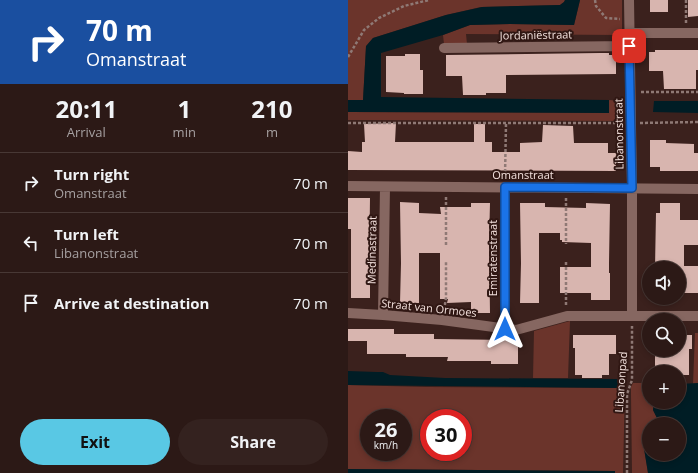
<!DOCTYPE html>
<html lang="en">
<head>
<meta charset="utf-8">
<style>
  body { margin:0; font-family:"Open Sans",sans-serif; background:#34221f; color:#f1f3f6; height:100vh; display:flex; flex-direction:column; font-size:15px; white-space:nowrap }
  * { box-sizing:border-box; margin:0 }
  p { font-size:13px; color:#a6a0a1 }
  .icon { flex:none; width:22px; height:22px; fill:none; stroke:currentColor; stroke-width:2; stroke-linecap:round; stroke-linejoin:round }
  .map { position:relative; flex:1; overflow:hidden }
  .sheet { display:flex; flex-direction:column; background:#2c1916; width:348px }
  .sheet>* { flex:none }
  .top-card { background:#1a4fa0; color:#fff; overflow:hidden }
  .fabs { position:absolute; left:294px; top:261px; display:grid; gap:8px }
  .fabs a { display:grid; place-items:center; width:44px; height:44px; border-radius:50%; background:#2c1916; box-shadow:0 2px 6px #0003,0 0 0 1px #483835; font-size:20px }
  .speed { position:absolute; left:12px; top:409px; display:flex; gap:8px; font-size:20px; font-weight:700; text-align:center }
  .speed>* { display:grid; place-content:center; width:52px; height:52px; border-radius:50%; background:#2c1916; box-shadow:0 2px 6px #0003,0 0 0 1px #483835; line-height:1 }
  .speed small { font-size:10px; font-weight:400 }
  .speed .limit { border:6px solid #d22; background:#fff; color:#111 }
  .pin { position:absolute; display:grid; place-items:center; width:34px; height:34px; color:#fff; margin:-17px; border-radius:8px; box-shadow:0 2px 6px #0006 }
  .me { position:absolute; width:44px; margin:-22px; rotate:0deg; stroke-linejoin:round; filter:drop-shadow(0 0 3px #0008) }
  .turn { display:flex; align-items:center; gap:14px; height:84px; padding:0 20px; font-size:18px }
  .turn .icon { width:52px; height:52px; stroke-width:2.5 }
  .turn b { display:block; font-size:28px; line-height:34px }
  .eta { display:flex; justify-content:space-evenly; align-items:center; height:68px; text-align:center }
  .eta b { font-size:24px; font-weight:700; line-height:28px }
  .cta { display:flex; gap:8px; margin-top:auto; padding:8px 20px }
  .cta a { flex:1; height:46px; border-radius:24px; background:#59c8e4; color:#111; font-size:16px; font-weight:700; line-height:46px; text-align:center }
  .cta a+a { background:#34221f; color:#f1f3f6 }
  ul { padding:0; list-style:none }
  li { display:flex; align-items:center; gap:12px; height:60px; padding:0 20px; border-top:1px solid #483835 }
  li div { flex:1 }
  li b { display:block; font-size:15px }
  li em { font-style:normal }
  main { display:flex; flex:1; min-height:0 }
  .map>svg:first-child { display:block }
</style>
</head>
<body>
<main>
<section class="sheet">
<div class="top-card">
<div class="turn"><svg class="icon" aria-label="right" viewBox="0 0 24 24"><path d="M7 20v-9h11M14 6l5 5-5 5"/></svg><div><b>70 m</b>Omanstraat</div></div>
</div>
<div class="eta">
<div><b>20:11</b><p>Arrival</p></div>
<div><b>1</b><p>min</p></div>
<div><b>210</b><p>m</p></div>
</div>
<ul>
<li><svg class="icon" aria-label="right" viewBox="0 0 24 24"><path d="M7 20v-9h11M14 6l5 5-5 5"/></svg><div><b>Turn right</b><p>Omanstraat</p></div><em>70 m</em></li>
<li><svg class="icon" aria-label="left" viewBox="0 0 24 24"><path d="M17 20v-9H6M10 6l-5 5 5 5"/></svg><div><b>Turn left</b><p>Libanonstraat</p></div><em>70 m</em></li>
<li><svg class="icon" aria-label="arrive" viewBox="0 0 24 24"><path d="M6 21V4h12l-3 4 3 4H6"/></svg><div><b>Arrive at destination</b></div><em>70 m</em></li>
</ul>
<div class="cta"><a>Exit</a><a>Share</a></div>
</section>
<div class="map">
<svg width="350" height="473" viewBox="0 0 350 473">
  <rect width="100%" height="100%" fill="#3b211d"/>
  <path fill="#6b342b" fill-rule="evenodd" d="M0 0H217L216 2 212 5 133 7 98 15 25 38 18 47 15 101 0 100Z
    M232 0H274V35L118 34 119 44H96L95 35 122 25 162 24 226 25Z
    M261 100 271 101 275 108 273 121 0 120V112L260 113Z
    M222 321 220 378H185L186 331Z
    M347 333H350V383L345 384Z
    M285 383H301V402H306L305 410 310 420 306 424H301V429L294 436 300 473H284L283 395V387Z
    M271 384H277L275 473H267V471L0 469V385L79 387 269 388ZM21 418H55V452H21ZM81 418H115V452H81Z"/>
  <path fill="#001d25" d="M217 0H232L226 25 162 24 122 25 95 35 33 53V97L261 100V113L0 112V100H15L18 46 25 38 98 15 134 7 212 5 216 2Z
    M306 101H350V113L305 112Z
    M0 371 29 372H35L42 375 97 378 269 379 271 384 269 388 0 385Z
    M350 383V473H300L294 436 301 429V454H331V424H306L310 420 305 410 306 402H331V384Z
    M0 469 267 471V473H0Z"/>
  <path fill="#d8b5af" d="M302 0H320V12H302Z
    M340 0H350V16L340 17Z
    M307 50H350V70H348V89H316L315 71H301V52H307Z
    M252 53H261V55H268V74L158 75V93H138V95H115L114 76H98V55Z
    M57 54H72V70H75V94H56V93L38 92V56H57Z
    M48 123 47 142H126V124H137V142H144V152H172V143L194 142 195 125 225 126 226 143H260V153H272V165H268V171L0 170V151L14 152V142H17L16 124Z
    M302 140H318V143L346 144V153H350V171H312V167H302Z
    M0 198H22L21 275 22 276V298H3V229H0Z
    M52 202 71 203V213L93 214 92 207H123V203H142L141 243 142 313H123V302L99 303 100 299H92V253H71V303H52L53 263Z
    M172 203H197V207L238 208V203L262 204 261 263V273H262V300H243V293H212V267H243V243L214 242V240H212V233H191V303H172L173 263Z
    M312 203H332V220H350V245H336V266H350V293H331V268H307L308 213H312Z
    M0 329H46V334H86V339L170 340V364H143V361H99L100 357H58V354H19V341H0Z
    M225 335H268V354H261V375H254V378H234V375H227V348H225Z
    M331 335H344V349H341V375H331V372H307V350H331Z"/>
  <g fill="none" stroke-linecap="round" stroke-linejoin="round">
    <path stroke="#8f7975" stroke-width="2.5" stroke-dasharray="3 2" stroke-linecap="butt" d="M247 0 248 6 258 18 272 19
      M338 0V23
      M0 57 16 30 31 18 56 6 81 0
      M293 92H350
      M0 123H273
      M292 123 350 122
      M157 177 158 123
      M218 198V244
      M98 245V197
      M218 262V305
      M96 310 98 298V261
      M279 473V394L284 380V326"/>
    <path stroke="#866761" stroke-width="10" d="M281 0 284 188V316
      M281 33H350
      M96 48 281 46
      M0 186 350 189
      M157 187V329
      M0 313 35 315 94 320 168 330 219 316H350
      M35 315 37 187"/>
  </g>
  <g fill="none" stroke-linecap="round" stroke-linejoin="round">
    <defs>
      <path id="route" d="M157 329V187L284 188 281 46"/>
    </defs>
    <use href="#route" stroke="#114b97" stroke-width="10"/>
    <use href="#route" stroke="#1a73e8" stroke-width="7"/>
  </g>
  <g text-anchor="middle" stroke-width="4" stroke-linejoin="round" paint-order="stroke">
    <g font-size="11" fill="#f3e1dd" stroke="#301713">
      <text transform="translate(188 35) rotate(-1)" y="4">Jordaniëstraat</text>
      <text transform="translate(271 134) rotate(-91)" y="4">Libanonstraat</text>
      <text x="175" y="179">Omanstraat</text>
      <text transform="translate(24 250) rotate(-89)" y="4">Medinastraat</text>
      <text transform="translate(145 258) rotate(-90)" y="4">Emiratenstraat</text>
      <text transform="translate(81 308) rotate(6)" y="4">Straat van Ormoes</text>
      <text transform="translate(273 382) rotate(-86)" y="4">Libanonpad</text>
    </g>
  </g>
</svg>
<div class="fabs">
<a><svg class="icon" aria-label="sound" viewBox="0 0 24 24"><path d="M4 9h4l5-4v14l-5-4H4zM17 9q2 3 0 6"/></svg></a>
<a><svg class="icon" aria-label="search" viewBox="0 0 24 24"><circle cx="10" cy="10" r="6"/><path d="M15 15l6 6"/></svg></a>
<a>+</a>
<a>−</a>
</div>
<div class="speed"><div>26<small>km/h</small></div><div class="limit">30</div></div>
<div class="pin" style="left:281px;top:46px;background:#d93025"><svg class="icon" aria-label="arrive" viewBox="0 0 24 24"><path d="M6 21V4h12l-3 4 3 4H6"/></svg></div>
<svg class="me" style="left:157px;top:329px" viewBox="-20 -20 40 40"><path d="M0-17L14 15 0 8-14 15z" fill="#1a73e8" stroke="#fff" stroke-width="4"/></svg>
</div>
</main>
</body>
</html>
